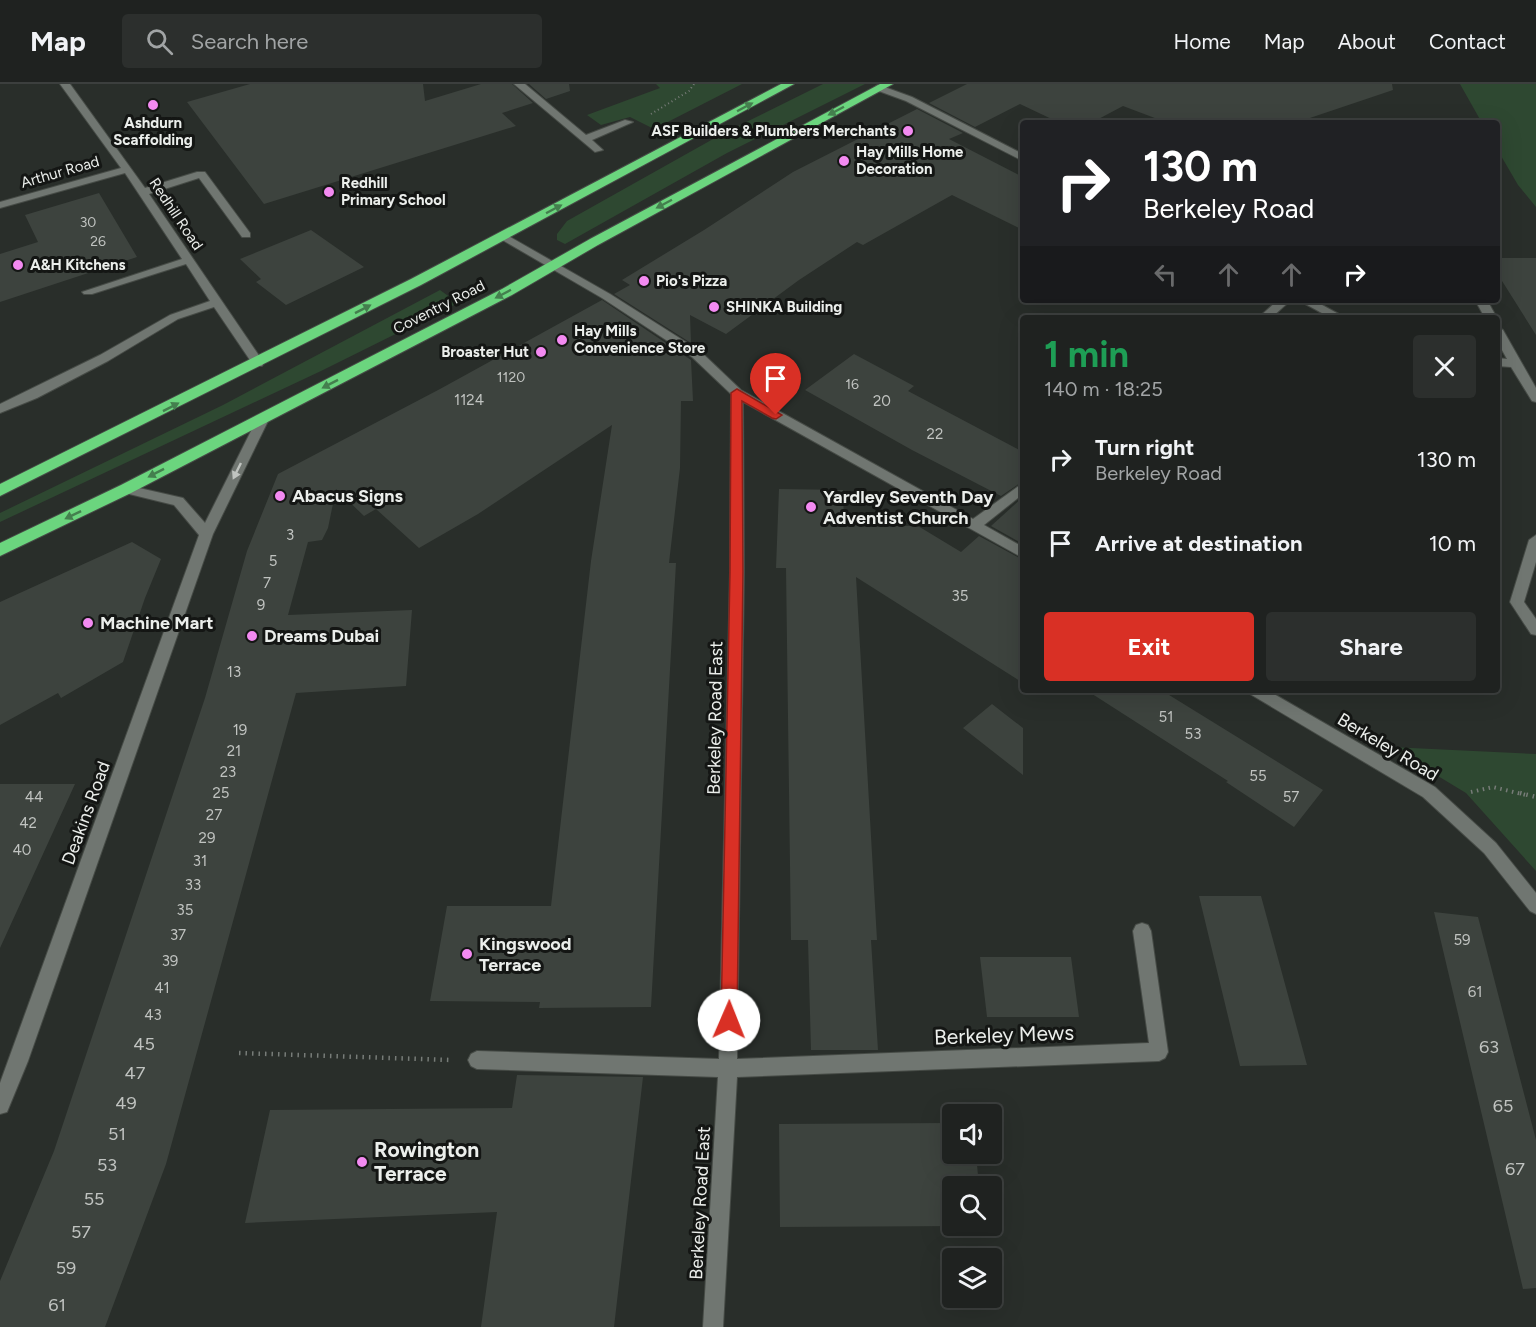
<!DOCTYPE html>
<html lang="en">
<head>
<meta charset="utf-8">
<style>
  body { margin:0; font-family:Figtree,sans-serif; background:#2c2f2d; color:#f1f3f6; height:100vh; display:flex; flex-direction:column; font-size:22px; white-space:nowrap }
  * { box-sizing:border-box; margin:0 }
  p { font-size:20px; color:#a1a4a5 }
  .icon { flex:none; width:33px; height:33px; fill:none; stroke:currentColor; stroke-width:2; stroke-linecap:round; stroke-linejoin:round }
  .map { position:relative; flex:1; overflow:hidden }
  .sheet { position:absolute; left:1020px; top:231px; width:480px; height:378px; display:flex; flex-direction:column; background:#1f2220; border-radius:6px; box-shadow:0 6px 24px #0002,0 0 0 2px #3c3f3e }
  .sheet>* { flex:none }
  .banner { position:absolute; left:1020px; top:36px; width:480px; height:183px; border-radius:6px; box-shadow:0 6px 24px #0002,0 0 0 2px #3c3f3e; background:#202124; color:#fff; overflow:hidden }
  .controls { position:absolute; left:942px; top:1020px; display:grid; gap:12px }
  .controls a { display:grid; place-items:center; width:60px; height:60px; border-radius:6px; background:#1f2220; box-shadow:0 6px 24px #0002,0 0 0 2px #3c3f3e; font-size:30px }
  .pin { position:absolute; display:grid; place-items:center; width:51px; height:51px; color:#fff; margin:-62px -26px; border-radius:50% 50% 50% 0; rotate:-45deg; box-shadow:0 0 6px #0007 }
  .pin .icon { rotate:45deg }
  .me { position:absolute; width:66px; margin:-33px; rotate:1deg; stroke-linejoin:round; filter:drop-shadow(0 0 4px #0008) }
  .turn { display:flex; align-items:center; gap:21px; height:126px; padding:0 24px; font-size:27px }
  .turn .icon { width:78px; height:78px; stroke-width:2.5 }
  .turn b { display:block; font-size:42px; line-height:51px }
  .lanes { display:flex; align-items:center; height:57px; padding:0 24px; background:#0003; justify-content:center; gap:30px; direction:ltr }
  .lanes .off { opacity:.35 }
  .round { display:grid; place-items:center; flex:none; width:63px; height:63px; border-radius:6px; background:#2c2f2d }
  .overview { display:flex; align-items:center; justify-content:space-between; height:102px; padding:0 24px }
  h1 { font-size:36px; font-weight:700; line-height:45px; color:#1e9e55 }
  .cta { display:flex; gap:12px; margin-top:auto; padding:12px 24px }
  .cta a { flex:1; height:69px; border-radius:6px; background:#d93025; color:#fff; font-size:24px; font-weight:700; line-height:69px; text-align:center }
  .cta a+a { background:#2c2f2d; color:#f1f3f6 }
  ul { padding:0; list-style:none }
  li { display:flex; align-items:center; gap:18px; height:84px; padding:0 24px }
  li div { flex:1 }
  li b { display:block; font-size:22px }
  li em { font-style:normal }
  header { display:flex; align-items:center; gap:36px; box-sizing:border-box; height:84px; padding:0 30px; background:#1f2220; border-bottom:2px solid #3c3f3e }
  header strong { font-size:28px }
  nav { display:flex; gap:33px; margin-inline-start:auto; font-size:21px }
  .search { width:420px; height:54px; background:#2c2f2d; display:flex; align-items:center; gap:15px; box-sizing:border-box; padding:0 21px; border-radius:6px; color:#a1a4a5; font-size:22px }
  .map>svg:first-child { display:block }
</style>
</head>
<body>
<header>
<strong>Map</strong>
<div class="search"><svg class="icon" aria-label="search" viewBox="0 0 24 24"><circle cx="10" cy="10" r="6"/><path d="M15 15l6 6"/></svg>Search here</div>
<nav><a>Home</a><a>Map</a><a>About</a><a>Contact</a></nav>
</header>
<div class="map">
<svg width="1536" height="1243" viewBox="0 0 1536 1243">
  <rect width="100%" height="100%" fill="#292e2a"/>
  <path fill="#2e4831" d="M656 0H742L654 45 630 33 601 41 587 31 660 4Z
    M823 0H865L727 69 565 160 557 156V150L567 137 722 50Z
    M1460 0H1536V123L1518 101 1497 65V39H1482Z
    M440 206 458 219 321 287 0 438V429L223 321Z
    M1390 663 1536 670V787L1466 709Z"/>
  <path fill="#3d433e" d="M250 0H423L425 17 481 0H512L533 19 502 29 516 42 264 120 187 18Z
    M529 0H569L570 7 546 15Z
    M967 0H1392L1393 6 1295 39H1168L1123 22 1091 39H1060L1020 20 975 43 929 19Z
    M917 25 963 49 949 55 1023 93V146L952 111 863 161 857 158 799 196 726 250 690 231 691 259 614 210 630 201 622 196 704 146 793 88Z
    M99 109 137 173 0 218V170L38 158 25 131Z
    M311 146 364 183 286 221 256 198 261 195 240 175Z
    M1497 174H1536V251L1497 189Z
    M602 216 691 276 693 317H681L680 384 669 479H676L651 923 539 924 540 918 430 917 447 822H551L591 477 612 341 478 430 419 464 376 425 364 432 336 405 328 444 322 456 308 458 288 531 412 526 406 602 296 609 166 1080 105 1243H0V1197L54 1067 205 614 247 467 278 390 440 305Z
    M854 270 914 302 908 307 1023 368V397L1001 412 912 366 805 306Z
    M779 405 843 406 844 441 918 442 961 468 979 452 1023 476V599L856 493 877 856H871L878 966H811L808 856H791L786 484H776Z
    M1023 413V460L991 442Z
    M132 458 161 475 145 514 123 578 61 614 58 609 0 641V518Z
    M1086 606H1161L1323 706 1294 743 1226 698 1228 697Z
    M992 620 1023 644V691L963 644Z
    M0 700H75L0 864Z
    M1199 812H1261L1307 981 1240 982Z
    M1434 828 1478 833 1536 1056V1204L1523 1205Z
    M980 873H1071L1079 933H987Z
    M517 991 643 993 614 1243H481L497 1128 245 1139 270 1026 512 1024Z
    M952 1039V1070H976L979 1102H952V1142H962L780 1143 779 1040Z"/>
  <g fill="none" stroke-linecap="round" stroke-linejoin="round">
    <defs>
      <path id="minor" d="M60 0H70L145 104 197 88H205L250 149V153H242L199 94 149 110 264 279 262 282H254L214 223 178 235 108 277 37 314 0 329V320L100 271 170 231 210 217 186 180 92 210H84L82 208 182 175 125 89 0 124V118L121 84Z
        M514 0H525L586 51 625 36 633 38 592 56 603 66 595 68Z
        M879 1 912 13 1023 70V77L906 17 876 6V2Z
        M503 149 610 210 700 267 741 306 973 435 1023 399V410L984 441 1023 463V474L743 318 744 488 737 975 1149 959 1133 847 1136 841 1142 839 1148 841 1151 847 1168 968 1165 974 1159 977 737 993 723 1243H703L718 993 477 985 471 982 468 976 471 970 477 967 719 975 730 488 731 310 692 273 602 214 499 154 498 152Z
        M1278 216H1291L1271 234H1258Z
        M1298 216H1313L1346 234H1331Z
        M1475 216H1487L1497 234H1485Z
        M1497 243 1503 246 1536 304V318L1532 317 1511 283 1497 282V274L1507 275 1497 257Z
        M263 331 269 335 213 450 28 977 7 1028 0 1030V999L199 451 174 421 121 408 120 405 126 401 183 414 205 439 257 335Z
        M1536 451V478L1524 518 1536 535V551L1531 550 1510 518 1529 456Z
        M1248 606H1267L1435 703 1496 759 1536 809V830L1530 827 1484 769 1423 713 1250 610Z"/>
      <path id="highway" d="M781 0H794L421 201 0 412V400L411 195Z
        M880 0H893L598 161 512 211 131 409 0 472V459L121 401 502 205 590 155Z"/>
    </defs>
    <use href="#minor" stroke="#464b46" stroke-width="2"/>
    <use href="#highway" stroke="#464b46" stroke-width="2"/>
    <path stroke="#777c78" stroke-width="2" stroke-dasharray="1 3" stroke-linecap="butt" d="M651 30 689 7 694 0"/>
    <path stroke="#777c78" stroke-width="4" stroke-dasharray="1.5 4.5" stroke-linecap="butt" d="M1471 708 1493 703 1526 711"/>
    <path stroke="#777c78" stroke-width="4.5" stroke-dasharray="1.5 5" stroke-linecap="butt" d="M1520 709 1536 713
      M239 969 451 976"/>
    <use href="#minor" fill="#707671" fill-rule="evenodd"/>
    <use href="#highway" fill="#6bd57e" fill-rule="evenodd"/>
  </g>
  <defs><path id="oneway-solid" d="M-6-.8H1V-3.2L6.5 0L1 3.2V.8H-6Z" transform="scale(1.5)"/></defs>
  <g fill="#447f4e">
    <use href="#oneway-solid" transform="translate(745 23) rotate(-28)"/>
    <use href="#oneway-solid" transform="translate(836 27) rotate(152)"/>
    <use href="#oneway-solid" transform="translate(664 120) rotate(152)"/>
    <use href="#oneway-solid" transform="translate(554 125) rotate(-28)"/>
    <use href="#oneway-solid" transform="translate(503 210) rotate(152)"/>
    <use href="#oneway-solid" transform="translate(363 225) rotate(-27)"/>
    <use href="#oneway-solid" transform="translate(330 300) rotate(153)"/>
    <use href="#oneway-solid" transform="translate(171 323) rotate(-27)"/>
    <use href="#oneway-solid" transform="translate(156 389) rotate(153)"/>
    <use href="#oneway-solid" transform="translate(73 431) rotate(154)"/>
  </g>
  <use fill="#c0c4c0" href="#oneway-solid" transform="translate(237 387) rotate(116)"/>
  <path fill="#d93025" stroke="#8d1f18" stroke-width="1.5" d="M737 305 782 331 776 335 772 334 742 317 743 488 737 936 734 942 729 944 723 942 721 936 730 488 731 309Z"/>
  <g fill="#f38af1" stroke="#141614" stroke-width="2">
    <circle cx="153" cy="21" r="6"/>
    <circle cx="908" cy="47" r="6"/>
    <circle cx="844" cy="77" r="6"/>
    <circle cx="329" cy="108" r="6"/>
    <circle cx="18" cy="181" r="6"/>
    <circle cx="644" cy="197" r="6"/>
    <circle cx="714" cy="223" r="6"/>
    <circle cx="562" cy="256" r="6"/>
    <circle cx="541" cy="268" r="6"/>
    <circle cx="280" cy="412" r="6"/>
    <circle cx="811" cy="423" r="6"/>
    <circle cx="88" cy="539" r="6"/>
    <circle cx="252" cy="552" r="6"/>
    <circle cx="467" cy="870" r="6"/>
    <circle cx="362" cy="1078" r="6"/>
  </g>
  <g text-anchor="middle" stroke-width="6" stroke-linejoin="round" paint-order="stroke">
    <g font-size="14" fill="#c0c3c0">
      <text x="88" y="143">30</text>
      <text x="98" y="162">26</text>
      <text x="511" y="298">1120</text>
      <text x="852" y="305">16</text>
    </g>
    <g font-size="15" font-weight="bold" fill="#ebeeeb" stroke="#141614" text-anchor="start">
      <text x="153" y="44" text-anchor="middle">Ashdurn<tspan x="153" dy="17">Scaffolding</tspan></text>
      <text x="896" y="52" text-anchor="end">ASF Builders &amp; Plumbers Merchants</text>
      <text x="856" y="73">Hay Mills Home<tspan x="856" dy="17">Decoration</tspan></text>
      <text x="341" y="104">Redhill<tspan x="341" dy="17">Primary School</tspan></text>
      <text x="30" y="186">A&amp;H Kitchens</text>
      <text x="656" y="202">Pio's Pizza</text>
      <text x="726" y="228">SHINKA Building</text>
      <text x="574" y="252">Hay Mills<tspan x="574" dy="17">Convenience Store</tspan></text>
      <text x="529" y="273" text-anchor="end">Broaster Hut</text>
    </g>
    <g font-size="15" fill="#ebeeeb" stroke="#141614">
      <text transform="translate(60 88) rotate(-16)" y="5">Arthur Road</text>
      <text transform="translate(176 130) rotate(56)" y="5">Redhill Road</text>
      <text transform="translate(439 223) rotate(-27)" y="5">Coventry Road</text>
    </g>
    <g font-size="15" fill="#c0c3c0">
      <text x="469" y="321">1124</text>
      <text x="882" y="322">20</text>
      <text x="935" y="355">22</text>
      <text x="290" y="456">3</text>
      <text x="273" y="482">5</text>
      <text x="267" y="504">7</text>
      <text x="960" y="517">35</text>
      <text x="261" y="526">9</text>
      <text x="234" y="593">13</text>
      <text x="1166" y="638">51</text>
      <text x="240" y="651">19</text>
      <text x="1193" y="655">53</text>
      <text x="234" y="672">21</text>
      <text x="228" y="693">23</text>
      <text x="1258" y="697">55</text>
      <text x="221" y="714">25</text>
      <text x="34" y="718">44</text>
      <text x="1291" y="718">57</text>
      <text x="214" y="736">27</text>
      <text x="28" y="744">42</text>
      <text x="207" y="759">29</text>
      <text x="22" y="771">40</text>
      <text x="200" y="782">31</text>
      <text x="193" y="806">33</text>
      <text x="185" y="831">35</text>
      <text x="178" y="856">37</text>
      <text x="1462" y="861">59</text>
      <text x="170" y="882">39</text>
      <text x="162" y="909">41</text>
      <text x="1475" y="913">61</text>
      <text x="153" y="936">43</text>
    </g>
    <g font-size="18" font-weight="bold" fill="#ebeeeb" stroke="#141614" text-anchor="start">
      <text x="292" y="418">Abacus Signs</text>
      <text x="823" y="419">Yardley Seventh Day<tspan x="823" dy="21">Adventist Church</tspan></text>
      <text x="100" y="545">Machine Mart</text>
      <text x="264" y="558">Dreams Dubai</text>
      <text x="479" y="866">Kingswood<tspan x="479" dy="21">Terrace</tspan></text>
    </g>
    <g font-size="18" fill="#ebeeeb" stroke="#141614">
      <text transform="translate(715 634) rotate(-89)" y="6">Berkeley Road East</text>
      <text transform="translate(1388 663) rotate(31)" y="6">Berkeley Road</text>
      <text transform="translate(86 729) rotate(-70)" y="6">Deakins Road</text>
      <text transform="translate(700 1119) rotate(-87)" y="6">Berkeley Road East</text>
    </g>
    <g font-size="18" fill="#c0c3c0">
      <text x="144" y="966">45</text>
      <text x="1489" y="969">63</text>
      <text x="135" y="995">47</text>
      <text x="126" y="1025">49</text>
      <text x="1503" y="1028">65</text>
      <text x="117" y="1056">51</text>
      <text x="107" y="1087">53</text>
      <text x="1515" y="1091">67</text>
      <text x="94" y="1121">55</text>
      <text x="81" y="1154">57</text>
      <text x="66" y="1190">59</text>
      <text x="57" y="1227">61</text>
    </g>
    <g font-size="21" fill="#ebeeeb" stroke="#141614">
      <text transform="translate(1004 951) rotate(-2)" y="7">Berkeley Mews</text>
    </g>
    <g font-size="21" font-weight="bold" fill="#ebeeeb" stroke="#141614" text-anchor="start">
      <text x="374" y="1073">Rowington<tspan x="374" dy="24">Terrace</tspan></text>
    </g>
  </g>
</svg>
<div class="controls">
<a><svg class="icon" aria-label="sound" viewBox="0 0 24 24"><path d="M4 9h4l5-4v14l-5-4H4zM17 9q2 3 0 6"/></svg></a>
<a><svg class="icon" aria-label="search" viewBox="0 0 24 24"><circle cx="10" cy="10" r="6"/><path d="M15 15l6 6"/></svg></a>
<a><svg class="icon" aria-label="layers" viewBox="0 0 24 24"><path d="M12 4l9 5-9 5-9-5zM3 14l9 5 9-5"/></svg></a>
</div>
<div class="pin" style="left:776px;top:331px;background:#d93025"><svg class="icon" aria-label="arrive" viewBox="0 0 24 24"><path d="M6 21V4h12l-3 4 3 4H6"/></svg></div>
<svg class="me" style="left:729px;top:936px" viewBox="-20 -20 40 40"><circle r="19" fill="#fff"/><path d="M0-13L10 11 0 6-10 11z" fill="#d93025"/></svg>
<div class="banner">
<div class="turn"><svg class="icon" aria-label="right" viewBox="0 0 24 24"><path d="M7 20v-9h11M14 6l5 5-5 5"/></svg><div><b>130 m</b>Berkeley Road</div></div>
<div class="lanes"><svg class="icon off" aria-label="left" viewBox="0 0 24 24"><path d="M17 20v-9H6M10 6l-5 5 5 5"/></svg><svg class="icon off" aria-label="ahead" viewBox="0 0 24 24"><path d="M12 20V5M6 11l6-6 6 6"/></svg><svg class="icon off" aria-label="ahead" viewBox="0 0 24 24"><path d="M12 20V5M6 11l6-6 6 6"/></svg><svg class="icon" aria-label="right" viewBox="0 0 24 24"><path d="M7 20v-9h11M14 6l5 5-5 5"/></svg></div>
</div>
<section class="sheet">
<div class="overview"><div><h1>1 min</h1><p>140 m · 18:25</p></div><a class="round"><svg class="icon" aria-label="close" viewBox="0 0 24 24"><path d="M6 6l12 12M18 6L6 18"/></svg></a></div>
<ul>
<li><svg class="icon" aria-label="right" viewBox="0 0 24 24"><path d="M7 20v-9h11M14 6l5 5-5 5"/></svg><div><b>Turn right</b><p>Berkeley Road</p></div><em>130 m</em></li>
<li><svg class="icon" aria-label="arrive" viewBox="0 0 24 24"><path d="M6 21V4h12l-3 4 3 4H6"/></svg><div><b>Arrive at destination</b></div><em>10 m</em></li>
</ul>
<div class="cta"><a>Exit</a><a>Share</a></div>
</section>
</div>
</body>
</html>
